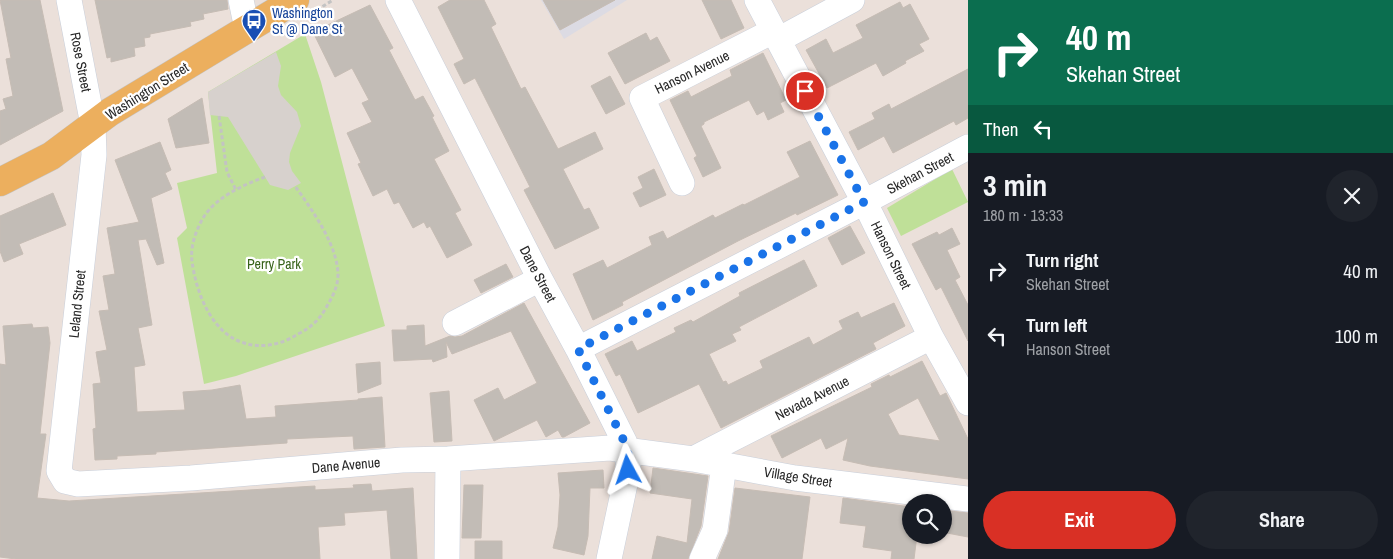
<!DOCTYPE html>
<html lang="en">
<head>
<meta charset="utf-8">
<style>
  body { margin:0; font-family:"Archivo Narrow",sans-serif; background:#20242c; color:#f1f3f6; height:100vh; display:flex; flex-direction:column; font-size:19px; white-space:nowrap }
  * { box-sizing:border-box; margin:0 }
  p { font-size:16px; color:#9ea1a6 }
  .icon { flex:none; width:28px; height:28px; fill:none; stroke:currentColor; stroke-width:2; stroke-linecap:round; stroke-linejoin:round }
  .map { position:relative; flex:1; overflow:hidden }
  .details { display:flex; flex-direction:column; background:#171b24; width:425px }
  .details>* { flex:none }
  .guide { background:#0b6e4f; color:#fff; overflow:hidden }
  .tools { position:absolute; left:902px; top:494px; display:grid; gap:10px }
  .tools a { display:grid; place-items:center; width:50px; height:50px; border-radius:50%; background:#171b24; box-shadow:0 1px 4px #0004; font-size:25px }
  .pin { position:absolute; display:grid; place-items:center; width:42px; height:42px; color:#fff; margin:-21px; border:2px solid #fff; border-radius:50%; box-shadow:0 1px 5px #0007 }
  .me { position:absolute; width:55px; margin:-28px; rotate:355deg; stroke-linejoin:round; filter:drop-shadow(0 0 4px #0008) }
  .turn { display:flex; align-items:center; gap:18px; height:105px; padding:0 15px; font-size:22px }
  .turn .icon { width:65px; height:65px; stroke-width:2.5 }
  .turn b { display:block; font-size:35px; line-height:42px }
  .then { display:flex; align-items:center; height:48px; padding:0 15px; background:#0003; gap:10px; font-size:19px }
  .round { display:grid; place-items:center; flex:none; width:52px; height:52px; border-radius:26px; background:#20242c }
  .overview { display:flex; align-items:center; justify-content:space-between; height:85px; padding:0 15px }
  h1 { font-size:30px; font-weight:700; line-height:38px }
  .primary-button { display:flex; gap:10px; margin-top:auto; padding:10px 15px }
  .primary-button a { flex:1; height:58px; border-radius:30px; background:#d93025; color:#fff; font-size:20px; font-weight:700; line-height:58px; text-align:center }
  .primary-button a+a { background:#20242c; color:#f1f3f6 }
  ul { padding:0; list-style:none }
  li { display:flex; align-items:center; gap:15px; height:65px; padding:0 15px }
  li div { flex:1 }
  li b { display:block; font-size:19px }
  li em { font-style:normal }
  main { display:flex; flex:1; min-height:0 }
  .map>svg:first-child { display:block }
</style>
</head>
<body>
<main>
<div class="map">
<svg width="968" height="559" viewBox="0 0 968 559">
  <rect width="100%" height="100%" fill="#ebe0da"/>
  <path fill="#dcdbe3" d="M541 0H627L564 39Z"/>
  <path fill="#bfe098" d="M305 34 321 82 385 326 236 376 204 384 177 238 187 228 177 183 217 173 208 92Z
    M952 169 968 202 901 236 887 208Z"/>
  <path fill="#d7d1cd" d="M276 52 281 66 278 86 281 95 297 112 301 126 290 153 289 162 292 171 301 183 288 190 270 185 228 117 210 115 208 92Z"/>
  <path fill="#c2bcb6" stroke="#c6bcb4" fill-rule="evenodd" d="M0 0H40L63 111 0 145V111L6 109 3 99 13 96 6 59 11 58Z
    M95 0H227L228 9 203 14 204 19 190 22 191 26 150 34V37L144 38 145 46 134 48 135 56 111 62V57L107 58Z
    M450 0H484L496 24 491 27 521 89 525 87 558 149 595 132 603 149 563 169 584 210 589 208 599 228 555 249 524 190 530 187 475 78 464 84 454 64 464 59 438 7Z
    M543 0H615L560 30Z
    M702 0H731L744 28 721 39Z
    M900 2 903 8 910 4 929 39 919 44 924 51 905 61 906 63 883 76 876 63 827 88 806 50 826 39 833 53 863 38 856 25Z
    M370 5 393 48 389 50 415 100 423 96 434 116 432 117 449 151 434 159 461 210 455 213 472 245 447 258 430 226 427 228 424 222 413 228 399 202 394 204 387 189 373 196 358 164 361 163 347 133 372 122 362 103 369 100 352 68 335 77 313 32Z
    M646 33 650 41 657 37 670 61 625 84 608 53Z
    M763 53 786 100 780 103 784 112 768 120 764 111 757 115 749 100 704 122V124L701 126 721 168 703 177 694 158 697 156 670 100 688 91 691 97 732 76 730 70Z
    M968 69V118L956 125 954 121 893 153 884 136 858 150 849 132 875 119 872 113 889 104 891 109Z
    M610 76 625 104 606 114 591 86Z
    M202 98 209 143 176 148 168 119Z
    M810 141 838 195 797 215 796 213 738 241 622 302 623 305 593 320 573 274 603 260 607 268 652 245 649 237 663 231 667 239 713 215 715 218 743 204 744 205 800 177 787 152Z
    M160 142 171 170 165 173 172 189 151 198 164 263 157 265 146 239 138 240 152 325 138 328 145 365 134 367 137 412 185 410 183 392 212 390 240 385 246 419 276 417 275 406 358 400V399L382 397 385 447 354 449 353 436 287 439V443L156 452V454L117 456V459L95 460 93 429 96 428 93 384 101 383 96 352 107 350 99 311 109 310 103 276 115 274 107 228 139 222 115 160Z
    M654 169 666 195 640 207 633 193 643 188 638 177Z
    M53 193 66 225 19 244 23 254 4 262 0 251V216Z
    M850 226 865 253 842 265 828 238Z
    M952 228 960 244 947 250 960 277 955 280 968 305V341L941 287 936 290 912 244 937 232 939 235Z
    M804 260 817 286 739 327 741 330 732 334 736 341 709 354 723 382 726 381 728 385 763 368 760 361 809 337 813 345 843 329 839 321 858 312 861 318 894 303 905 326 873 343 876 349 721 428 699 384 638 413 620 374 616 376 605 354 632 341 637 351 676 332 674 328 691 320 693 322 740 296 739 293Z
    M506 264 513 277 481 293 474 280Z
    M524 303 590 423 564 437H562L558 430 546 437 537 420 494 441 474 400 498 388 504 400 537 383 511 331 452 354 446 342 447 357 433 362 432 359 394 361 392 330H407V326L424 325 425 346 450 336 455 337 462 336Z
    M32 324 33 328 48 327 50 343 40 434H46L37 498 69 501 315 486V490L354 488 353 485 371 484 372 491 413 488 417 559H391L387 510 344 513 345 525 318 527 320 559H16L0 557V364L6 365 3 326Z
    M922 361 940 396 946 393 968 439V479L870 466 843 460 848 438 826 449 821 438 782 458 771 436 872 387 871 384 889 375 890 377ZM918 398 940 441 899 435 888 414Z
    M380 362 381 384 358 393 356 364Z
    M449 391 452 441 434 442 430 393Z
    M653 468 708 476 701 526 688 559H652L657 536 687 543 692 499 650 493Z
    M603 470 604 488H590L588 536 584 555 553 548 558 527 560 495 558 473Z
    M464 485H483L481 538H462Z
    M735 488 810 497 802 559H718L729 532Z
    M843 498 911 507V535H917L914 559H891L892 551 863 547 866 526 840 523Z
    M950 511 968 513V537L947 533Z
    M475 541H502V559H475Z"/>
  <g fill="none" stroke-linecap="round" stroke-linejoin="round">
    <defs>
      <path id="minor" d="M69 0 93 125 94 155 59 471 65 481 78 484 191 478 402 460 448 459 610 448 693 459 795 478 968 499
        M241 0 247 29
        M398 0 540 279 578 349 624 441 628 451V470L609 559
        M757 0 871 215 931 337 968 403
        M778 40 852 0
        M682 183 642 98 773 31
        M455 323 540 279
        M578 349 853 208 968 147
        M693 459 931 337
        M447 559 448 459
        M702 559 715 530 724 465"/>
      <path id="major" d="M0 182 51 156 110 112 295 0"/>
    </defs>
    <use href="#minor" stroke="#c9cfda" stroke-width="26"/>
    <use href="#major" stroke="#c3c3c3" stroke-width="29"/>
    <path stroke="#c3c3c3" stroke-width="3" stroke-dasharray="4 2.5" stroke-linecap="butt" d="M317 10 333 0
      M219 116 227 172 236 190
      M265 177C243 185 216 197 203 218 196 230 190 247 192 261 196 292 211 333 244 343 262 349 283 344 298 334 312 327 320 319 327 306 333 296 338 286 338 274 337 244 312 210 295 186"/>
    <use href="#minor" stroke="#fff" stroke-width="25"/>
    <use href="#major" stroke="#ecaf5e" stroke-width="28"/>
  </g>
  <g fill="none" stroke-linecap="round" stroke-linejoin="round">
    <path stroke="#1a73e8" stroke-width="9" stroke-dasharray="0 16.2" d="M628 470V451L624 441 578 349 864 202 805 91"/>
  </g>
  <defs>
    <symbol id="bus-pin" viewBox="-11 -11 22 30"><path d="M0 17L-7.5 6A9.5 9.5 0 1 1 7.5 6Z" fill="#1a4fb4" stroke="#fff"/><path d="M-5-6H5V4H4V6H2V4H-2V6H-4V4H-5ZM-3.5-4V0h7V-4ZM-3.5 1.2v1.5H-2V1.2ZM2 1.2v1.5H3.5V1.2Z" fill="#fff"/></symbol>
  </defs>
  <g fill-rule="evenodd">
    <use href="#bus-pin" x="240" y="7" width="28" height="38"/>
  </g>
  <g text-anchor="middle" stroke-width="4.5" stroke-linejoin="round" paint-order="stroke">
    <g font-size="14" fill="#164399" stroke="#fff" text-anchor="start">
      <text x="272" y="18">Washington<tspan x="272" dy="16">St @ Dane St</tspan></text>
    </g>
    <g font-size="14" fill="#282828" stroke="#fff">
      <text transform="translate(81 62) rotate(79)" y="5">Rose Street</text>
      <text transform="translate(692 72) rotate(-26)" y="5">Hanson Avenue</text>
      <text transform="translate(147 91) rotate(-32)" y="5">Washington Street</text>
      <text transform="translate(920 173) rotate(-28)" y="5">Skehan Street</text>
      <text transform="translate(891 255) rotate(64)" y="5">Hanson Street</text>
      <text transform="translate(538 274) rotate(62)" y="5">Dane Street</text>
      <text transform="translate(77 304) rotate(-84)" y="5">Leland Street</text>
      <text transform="translate(812 398) rotate(-27)" y="5">Nevada Avenue</text>
      <text transform="translate(346 465) rotate(-5)" y="5">Dane Avenue</text>
      <text transform="translate(798 477) rotate(9)" y="5">Village Street</text>
    </g>
    <g font-size="14" fill="#38631b" stroke="#fff">
      <text x="274" y="269">Perry Park</text>
    </g>
  </g>
</svg>
<div class="tools">
<a><svg class="icon" aria-label="search" viewBox="0 0 24 24"><circle cx="10" cy="10" r="6"/><path d="M15 15l6 6"/></svg></a>
</div>
<div class="pin" style="left:805px;top:91px;background:#d93025"><svg class="icon" aria-label="arrive" viewBox="0 0 24 24"><path d="M6 21V4h12l-3 4 3 4H6"/></svg></div>
<svg class="me" style="left:628px;top:470px" viewBox="-20 -20 40 40"><path d="M0-17L14 15 0 8-14 15z" fill="#1a73e8" stroke="#fff" stroke-width="4"/></svg>
</div>
<section class="details">
<div class="guide">
<div class="turn"><svg class="icon" aria-label="right" viewBox="0 0 24 24"><path d="M7 20v-9h11M14 6l5 5-5 5"/></svg><div><b>40 m</b>Skehan Street</div></div>
<div class="then">Then<svg class="icon" aria-label="left" viewBox="0 0 24 24"><path d="M17 20v-9H6M10 6l-5 5 5 5"/></svg></div>
</div>
<div class="overview"><div><h1>3 min</h1><p>180 m · 13:33</p></div><a class="round"><svg class="icon" aria-label="close" viewBox="0 0 24 24"><path d="M6 6l12 12M18 6L6 18"/></svg></a></div>
<ul>
<li><svg class="icon" aria-label="right" viewBox="0 0 24 24"><path d="M7 20v-9h11M14 6l5 5-5 5"/></svg><div><b>Turn right</b><p>Skehan Street</p></div><em>40 m</em></li>
<li><svg class="icon" aria-label="left" viewBox="0 0 24 24"><path d="M17 20v-9H6M10 6l-5 5 5 5"/></svg><div><b>Turn left</b><p>Hanson Street</p></div><em>100 m</em></li>
</ul>
<div class="primary-button"><a>Exit</a><a>Share</a></div>
</section>
</main>
</body>
</html>
